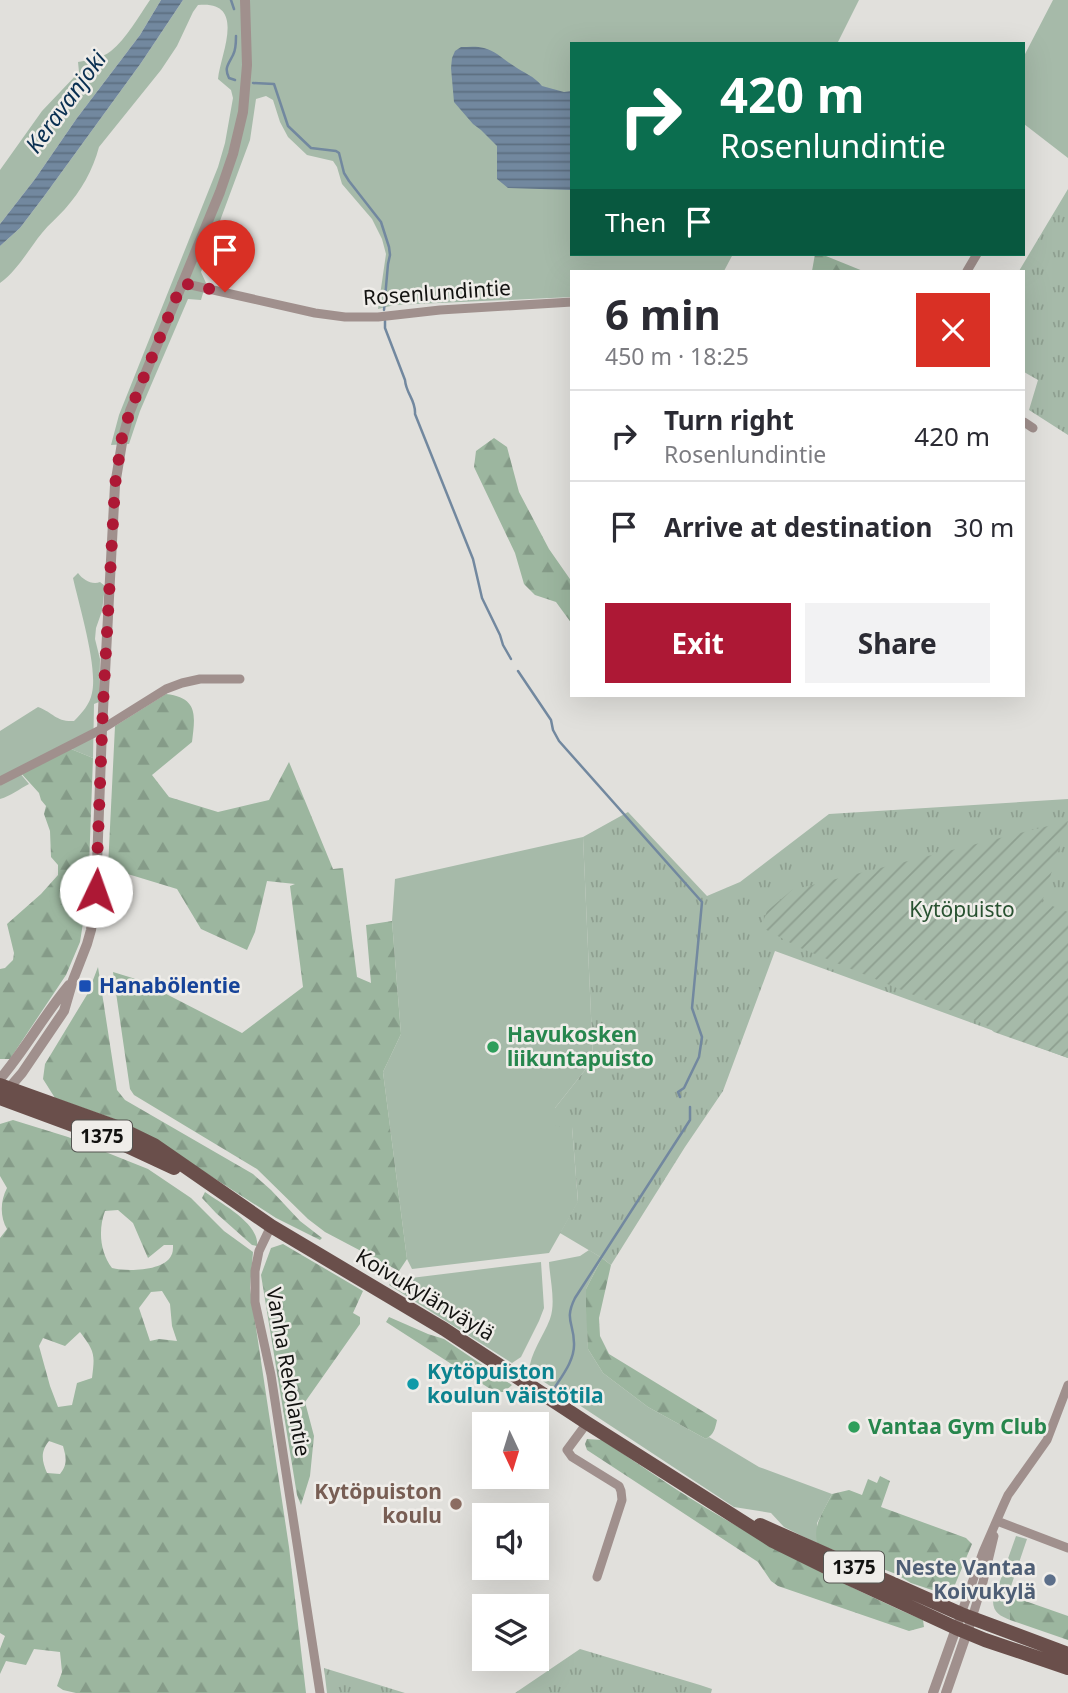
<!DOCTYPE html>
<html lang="en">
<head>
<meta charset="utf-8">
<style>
  body { margin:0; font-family:"Noto Sans",sans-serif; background:#f2f2f3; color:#2b2b33; height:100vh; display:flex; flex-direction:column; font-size:26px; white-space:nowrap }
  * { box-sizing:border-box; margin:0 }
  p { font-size:23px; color:#7c7c81 }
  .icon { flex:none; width:38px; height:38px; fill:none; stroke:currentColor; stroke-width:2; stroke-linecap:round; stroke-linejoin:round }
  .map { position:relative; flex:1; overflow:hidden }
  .panel { position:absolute; left:570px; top:270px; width:455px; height:427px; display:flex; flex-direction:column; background:#fff; border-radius:0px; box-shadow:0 7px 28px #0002 }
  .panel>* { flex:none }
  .banner { position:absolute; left:570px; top:42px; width:455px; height:214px; border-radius:0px; box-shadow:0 7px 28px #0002; background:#0b6e4f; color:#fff; overflow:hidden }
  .needle { width:46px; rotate:176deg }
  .tools { position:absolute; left:472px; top:1412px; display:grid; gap:14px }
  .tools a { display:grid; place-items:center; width:77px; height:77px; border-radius:0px; background:#fff; box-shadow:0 7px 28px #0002; font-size:35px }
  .pin { position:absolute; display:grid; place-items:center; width:60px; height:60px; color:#fff; margin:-72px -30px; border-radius:50% 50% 50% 0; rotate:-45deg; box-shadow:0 0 7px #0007 }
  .pin .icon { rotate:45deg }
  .me { position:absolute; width:77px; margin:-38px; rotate:3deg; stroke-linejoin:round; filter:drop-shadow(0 0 5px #0008) }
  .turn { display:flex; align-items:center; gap:24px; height:147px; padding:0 35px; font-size:32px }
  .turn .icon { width:91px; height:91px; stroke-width:2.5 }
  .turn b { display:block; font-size:49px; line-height:60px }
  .then { display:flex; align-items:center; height:66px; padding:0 35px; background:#0003; gap:14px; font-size:26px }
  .round { display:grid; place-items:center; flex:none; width:74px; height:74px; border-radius:0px; background:#f2f2f3 }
  .head { display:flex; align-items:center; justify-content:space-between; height:119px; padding:0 35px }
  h1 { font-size:42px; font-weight:700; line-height:52px }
  .cta { display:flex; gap:14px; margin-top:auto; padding:14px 35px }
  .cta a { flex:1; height:80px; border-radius:0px; background:#ad1835; color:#fff; font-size:28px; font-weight:700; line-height:80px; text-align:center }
  .cta a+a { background:#f2f2f3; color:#2b2b33 }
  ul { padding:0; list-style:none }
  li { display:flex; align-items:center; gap:21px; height:91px; padding:0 35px; border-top:2px solid #e1e1e2 }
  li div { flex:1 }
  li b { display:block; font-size:26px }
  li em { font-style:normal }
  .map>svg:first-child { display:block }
</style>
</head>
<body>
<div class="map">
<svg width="1068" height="1693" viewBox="0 0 1068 1693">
  <defs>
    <pattern id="forest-firs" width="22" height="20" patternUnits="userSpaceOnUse" patternTransform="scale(1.75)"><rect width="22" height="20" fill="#9cb69f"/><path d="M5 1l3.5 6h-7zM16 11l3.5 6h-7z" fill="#859b88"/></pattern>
    <pattern id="park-tufts" width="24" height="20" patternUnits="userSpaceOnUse" patternTransform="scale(1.75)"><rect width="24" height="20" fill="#a6baa9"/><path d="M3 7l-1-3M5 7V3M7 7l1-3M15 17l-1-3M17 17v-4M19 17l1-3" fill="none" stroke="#8e9f90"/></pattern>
    <pattern id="garden-furrows" width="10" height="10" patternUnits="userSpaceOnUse" patternTransform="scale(1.75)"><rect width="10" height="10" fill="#a6baa9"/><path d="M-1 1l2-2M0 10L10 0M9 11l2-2" fill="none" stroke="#8e9f90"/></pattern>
    <pattern id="water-rules" width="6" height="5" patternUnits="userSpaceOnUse" patternTransform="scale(1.75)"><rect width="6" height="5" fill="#72889f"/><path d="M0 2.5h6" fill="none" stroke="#5c6e80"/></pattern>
  </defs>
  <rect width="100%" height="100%" fill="#e1e0dc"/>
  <path fill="#a6baa9" d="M150 0H161L140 35 77 118 35 179 0 224V170L42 111 79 72 78 62C89 60 102 58 111 51 126 39 139 16 150 0Z
    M183 0H859L837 44H572V254H733L724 271H572V297L395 305 378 309 386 254 382 239 372 219 342 184 337 167 333 161 307 155 288 137 280 122 273 100 266 96 256 99 250 140 201 272 206 283 201 300 188 299 140 411 129 444 111 445 119 415 218 167 225 143 233 98 231 90 218 79C220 55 248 0 198 5L193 12 177 46 161 70 99 147C93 170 81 191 65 209 58 217 49 224 42 233 28 250 18 270 0 283V246L20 228 45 195 141 63Z
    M1053 0H1068V158L1024 124V56Z
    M78 573C83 580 92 585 100 582L105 586 102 611 96 628 95 639 100 659 99 702 94 704 93 758 66 747 19 772 29 784C19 789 11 796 0 799V731L38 707C54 713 56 722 74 721 82 713 90 704 92 693 98 667 79 605 73 578Z
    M583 837 593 1060 555 1108 572 1127 578 1202 549 1253 412 1269 407 1259 383 1072 401 1034 392 921 395 879Z
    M589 1250 602 1258 586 1289 588 1349 603 1373 648 1407 706 1439 709 1437 759 1467 832 1494 817 1523 818 1544 784 1527 771 1513 734 1507 529 1372C530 1353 543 1337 550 1319 556 1302 550 1280 549 1262L580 1256Z
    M541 1262 544 1308 539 1321 521 1357 512 1363 389 1285 395 1276 411 1278Z
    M1016 1536 1027 1539 1008 1595 1010 1620C1001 1616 993 1613 993 1601Z"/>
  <path fill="url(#forest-firs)" fill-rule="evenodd" d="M815 254H821L863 271H812Z
    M494 438 507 447 519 492 549 549 572 582V624L556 602 535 595 524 584 515 553 474 467 476 451Z
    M166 694C199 698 195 716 192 742L152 775 169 797 218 812 269 800 289 762 333 869 343 868 357 977 371 983 366 925 392 921 401 1034 383 1072 407 1259 399 1271 325 1232 308 1219 257 1169 134 1095 130 1089 113 972 139 980 242 1033 303 987 290 886 295 884 267 881 255 932 247 950 201 929 177 889 108 868 115 726Z
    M66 747 93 758 89 867 86 904 80 942 66 975 10 1059H0V969L5 968 13 960 14 953 7 924 41 894 58 875V865L51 857 50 831 44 814 46 806 41 800 39 793 19 771Z
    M98 967 117 1090 125 1100 253 1174 271 1190 300 1221 322 1238 320 1240 276 1218 206 1173 157 1140 120 1121 55 1098 43 1079 45 1064 88 993Z
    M13 1120 68 1137 148 1169 191 1198 224 1231 253 1252 250 1288 289 1547 306 1693H76L63 1690 57 1686 62 1672 60 1652 34 1649 26 1665 6 1661 0 1674V1649L5 1636 0 1633V1238L7 1229C0 1217 0 1201 7 1188L0 1176V1124ZM118 1210 133 1223 148 1258 164 1245H173C173 1249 173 1253 171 1256 164 1271 126 1272 112 1268 100 1252 98 1230 105 1211ZM162 1291 170 1304 172 1326 177 1341 159 1339 150 1341 139 1308 151 1292ZM80 1332C95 1352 95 1354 92 1378L77 1383 72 1405 58 1407 50 1386 39 1346 43 1338 65 1346ZM49 1441 63 1446C66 1457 68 1464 60 1474L47 1473C42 1461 40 1452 49 1441Z
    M205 1192C222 1204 260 1224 257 1246L252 1245 216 1213 202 1198Z
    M283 1244 363 1291 353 1313 360 1317V1324L305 1402 314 1436 310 1476 301 1505 297 1495 261 1275 271 1248Z
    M602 1258 611 1265 599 1318 600 1336 609 1354 717 1420C715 1429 714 1434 706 1439L648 1407 603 1373 588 1349 586 1311V1289Z
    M389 1317 428 1334 444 1339 512 1385 504 1392H495L386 1322Z
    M587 1439 602 1440C642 1466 681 1494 723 1518 788 1556 854 1590 923 1620L924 1627 909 1631 778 1586 771 1581 758 1562 587 1450 585 1444Z
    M880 1476 890 1481 881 1507 966 1538 972 1544 954 1587 942 1591 932 1590 911 1583 896 1574 818 1544C811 1527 825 1509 832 1494L849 1490 862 1495 868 1479 877 1483Z
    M1008 1595 1068 1616V1640L1010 1620Z"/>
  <path fill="url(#park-tufts)" d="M1068 189V435L1029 410 1038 380 1024 372V271H1019Z
    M1068 799V1058L775 951 723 1091 685 1147 611 1265 602 1258 560 1233 578 1201 572 1127H556L555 1108 593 1060 583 837 628 812 707 896 740 882 829 814Z
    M580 1649 700 1685 712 1689 711 1693H515Z
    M324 1668 405 1693H327Z"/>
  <path fill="url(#garden-furrows)" d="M1068 821 1042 902 1068 912V1058L994 1032 986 1025 798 947 761 927 767 911 792 890Z"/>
  <path fill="url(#water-rules)" d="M161 0H183L141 63 45 195 20 228 0 246V224L35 179 77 118 140 35Z
    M461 47C468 47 477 46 484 48 496 51 504 60 514 66 524 73 534 76 542 86L564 92 572 91V190L508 188 497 179V146L481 130 473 124 454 102 451 68 452 58 455 51Z"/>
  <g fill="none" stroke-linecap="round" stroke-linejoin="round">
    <path stroke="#72889f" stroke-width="2.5" d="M231 0 234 9
      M235 80 229 78C224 68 228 65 233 55 236 50 236 42 236 36
      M253 83 274 84 288 126 311 148 336 151 339 153 344 173 349 181 381 222 389 247 390 255 388 264 384 310
      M385 321V328L405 380C406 394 416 400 415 414L473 559 482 598 500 635 503 645 511 659
      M518 671 551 720 553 730 559 741 702 902 692 1008 702 1037 699 1057 684 1088 678 1092 680 1097
      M553 1390C562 1376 575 1360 574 1343 574 1323 564 1320 575 1298L690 1120V1107"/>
    <path stroke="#a0908d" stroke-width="9" d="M967 271 977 254
      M182 283 315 313 345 317H378L440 310 572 302
      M1024 422 1033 428
      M0 781 102 729 166 689 182 683 200 679H240
      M271 1226 259 1251 255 1271V1302L271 1375 320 1693
      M587 1423 567 1450 572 1457 619 1486 621 1491 622 1500 597 1577
      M997 1521 1068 1548
      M961 1614 983 1552 1003 1506 1008 1495 1047 1440 1068 1385
      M972 1618 983 1582 994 1536"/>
    <path stroke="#a0908d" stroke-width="10" d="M0 1079C25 1050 44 1015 69 985
      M9 1088 22 1073 64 1011 73 980 87 944 91 930 96 891 102 729 115 485 123 437 130 411 220 192 233 154 243 112 247 65 245 0
      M933 1693 958 1623
      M946 1693 972 1618"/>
    <path stroke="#6a4f4b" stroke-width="14" d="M0 1085 117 1127 154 1145 271 1226 444 1329 587 1423 773 1541 850 1579 956 1628 985 1640 1068 1668
      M0 1098 116 1141 174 1168
      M760 1525 961 1614 1068 1654"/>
  </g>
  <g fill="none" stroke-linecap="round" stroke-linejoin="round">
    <path stroke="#ad1835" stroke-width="12" stroke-dasharray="0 21.6" d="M96 891 103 706 115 485 122 437 130 411 182 283 225 292"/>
  </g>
  <rect fill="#1a4fb4" stroke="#efede9" stroke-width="2.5" x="78" y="979" width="14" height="14" rx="3.5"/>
  <g fill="#2e9e5b" stroke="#efede9" stroke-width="2.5">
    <circle cx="493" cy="1047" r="7"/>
    <circle cx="854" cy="1427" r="7"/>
  </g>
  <circle fill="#0f9aa8" stroke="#efede9" stroke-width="2.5" cx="413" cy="1384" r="7"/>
  <circle fill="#8d6e63" stroke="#efede9" stroke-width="2.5" cx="456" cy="1504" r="7"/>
  <circle fill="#5c6f8a" stroke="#efede9" stroke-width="2.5" cx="1050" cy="1580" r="7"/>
  <g text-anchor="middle" stroke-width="5" stroke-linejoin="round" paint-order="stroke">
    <g fill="#efede9" stroke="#545451" stroke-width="2">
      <rect x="72" y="1120.5" width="60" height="31" rx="5"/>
      <rect x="824" y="1551.5" width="60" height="31" rx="5"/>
    </g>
    <g font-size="19" font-weight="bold" fill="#121210">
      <text x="102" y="1143">1375</text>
      <text x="854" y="1574">1375</text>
    </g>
    <g font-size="21" fill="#121210" stroke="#efede9">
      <text transform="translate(437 293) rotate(-4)" y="7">Rosenlundintie</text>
      <text transform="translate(425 1295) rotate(31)" y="7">Koivukylänväylä</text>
      <text transform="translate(288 1372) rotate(80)" y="7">Vanha Rekolantie</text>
    </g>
    <g font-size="21" fill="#285130" stroke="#efede9">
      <text x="962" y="917">Kytöpuisto</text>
    </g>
    <g font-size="21" font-weight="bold" fill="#164399" stroke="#efede9" text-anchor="start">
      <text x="99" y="993">Hanabölentie</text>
    </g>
    <g font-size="21" font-weight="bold" fill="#27864d" stroke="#efede9" text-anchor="start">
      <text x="507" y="1042">Havukosken<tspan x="507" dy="24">liikuntapuisto</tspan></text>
      <text x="868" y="1434">Vantaa Gym Club</text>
    </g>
    <g font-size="21" font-weight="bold" fill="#0d838f" stroke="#efede9" text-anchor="start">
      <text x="427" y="1379">Kytöpuiston<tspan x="427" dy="24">koulun väistötila</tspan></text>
    </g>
    <g font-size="21" font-weight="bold" fill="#785e54" stroke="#efede9" text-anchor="end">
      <text x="442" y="1499">Kytöpuiston<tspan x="442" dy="24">koulu</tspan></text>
    </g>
    <g font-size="21" font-weight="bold" fill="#4e5e75" stroke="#efede9" text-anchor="end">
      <text x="1036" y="1575">Neste Vantaa<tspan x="1036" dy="24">Koivukylä</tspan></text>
    </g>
    <g font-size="23" font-style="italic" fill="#092f51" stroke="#efede9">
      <text transform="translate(66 102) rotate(-54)" y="8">Keravanjoki</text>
    </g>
  </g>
</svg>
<div class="tools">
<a><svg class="needle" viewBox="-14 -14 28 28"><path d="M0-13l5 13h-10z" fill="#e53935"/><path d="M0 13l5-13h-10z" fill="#7c7c81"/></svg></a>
<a><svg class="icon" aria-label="sound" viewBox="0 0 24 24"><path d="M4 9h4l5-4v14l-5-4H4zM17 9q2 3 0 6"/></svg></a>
<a><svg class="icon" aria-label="layers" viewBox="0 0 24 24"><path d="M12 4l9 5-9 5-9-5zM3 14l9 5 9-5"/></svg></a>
</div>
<div class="pin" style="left:225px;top:292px;background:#d93025"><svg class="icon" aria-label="arrive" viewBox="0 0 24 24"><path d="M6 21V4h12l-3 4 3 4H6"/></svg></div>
<svg class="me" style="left:96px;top:891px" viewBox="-20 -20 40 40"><circle r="19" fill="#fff"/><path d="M0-13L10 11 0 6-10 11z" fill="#ad1835"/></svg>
<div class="banner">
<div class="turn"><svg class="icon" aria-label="right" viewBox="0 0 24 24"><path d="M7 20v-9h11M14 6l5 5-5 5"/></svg><div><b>420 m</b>Rosenlundintie</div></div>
<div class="then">Then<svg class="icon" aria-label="arrive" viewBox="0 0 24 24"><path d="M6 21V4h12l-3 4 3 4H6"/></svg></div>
</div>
<section class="panel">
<div class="head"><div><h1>6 min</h1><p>450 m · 18:25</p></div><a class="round" style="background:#d93025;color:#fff"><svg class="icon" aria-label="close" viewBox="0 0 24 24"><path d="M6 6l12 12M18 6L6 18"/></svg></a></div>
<ul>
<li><svg class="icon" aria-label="right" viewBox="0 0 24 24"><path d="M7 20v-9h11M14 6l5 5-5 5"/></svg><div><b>Turn right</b><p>Rosenlundintie</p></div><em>420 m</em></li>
<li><svg class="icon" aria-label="arrive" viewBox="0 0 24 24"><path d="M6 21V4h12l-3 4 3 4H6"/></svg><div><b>Arrive at destination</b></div><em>30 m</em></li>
</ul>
<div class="cta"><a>Exit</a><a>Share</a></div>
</section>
</div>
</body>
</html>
